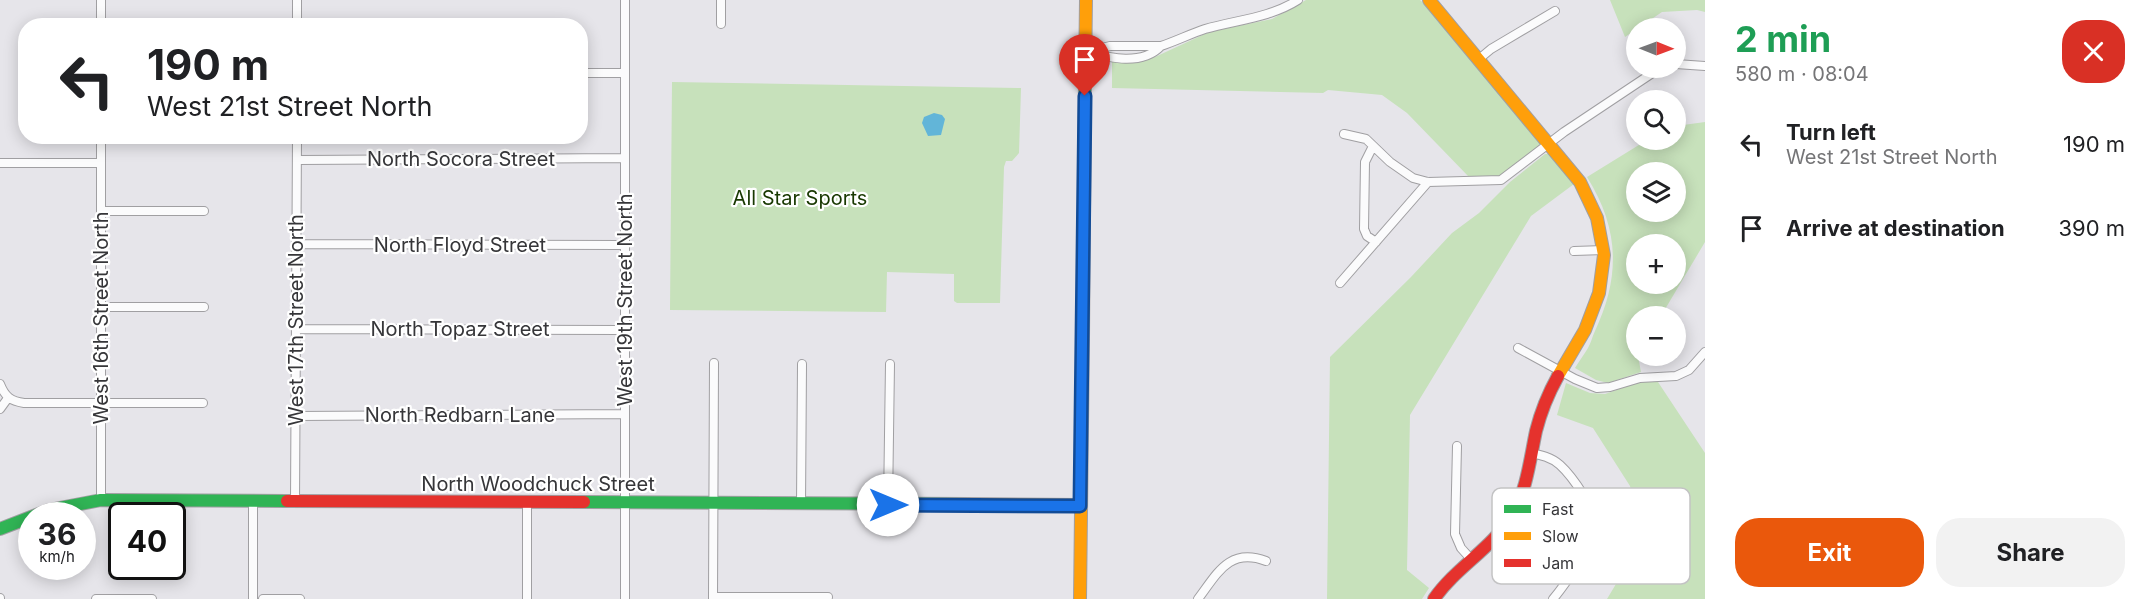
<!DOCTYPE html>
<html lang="en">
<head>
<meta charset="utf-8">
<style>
  body { margin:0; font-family:Inter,sans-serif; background:#f2f2f2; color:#202124; height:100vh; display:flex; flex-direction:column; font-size:22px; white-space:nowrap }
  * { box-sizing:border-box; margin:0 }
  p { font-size:20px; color:#757577 }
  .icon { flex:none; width:33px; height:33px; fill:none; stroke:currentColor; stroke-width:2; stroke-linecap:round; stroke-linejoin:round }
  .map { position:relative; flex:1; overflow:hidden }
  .sheet { display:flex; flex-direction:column; background:#fff; width:450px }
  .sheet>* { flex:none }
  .top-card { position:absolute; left:18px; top:18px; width:570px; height:126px; border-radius:24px; box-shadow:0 3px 15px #0003; background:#fff; color:#202124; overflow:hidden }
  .needle { width:39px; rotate:91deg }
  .buttons { position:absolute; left:1626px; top:18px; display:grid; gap:12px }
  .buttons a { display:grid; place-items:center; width:60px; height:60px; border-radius:50%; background:#fff; box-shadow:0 3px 15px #0003; font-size:30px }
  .speed { position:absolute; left:18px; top:502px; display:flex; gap:12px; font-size:30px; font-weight:700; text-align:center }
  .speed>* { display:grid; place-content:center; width:78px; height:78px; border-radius:50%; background:#fff; box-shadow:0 3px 15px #0003; line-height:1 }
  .speed small { font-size:15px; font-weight:400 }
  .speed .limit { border:3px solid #111; border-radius:9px; background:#fff; color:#111 }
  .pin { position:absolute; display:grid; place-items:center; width:51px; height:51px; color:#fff; margin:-62px -26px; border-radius:50% 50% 50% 0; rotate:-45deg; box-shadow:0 0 6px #0007 }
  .pin .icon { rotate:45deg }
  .me { position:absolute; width:66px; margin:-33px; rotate:90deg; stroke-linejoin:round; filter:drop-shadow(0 0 4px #0008) }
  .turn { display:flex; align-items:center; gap:21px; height:126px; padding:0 30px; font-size:27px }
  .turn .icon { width:78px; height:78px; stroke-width:2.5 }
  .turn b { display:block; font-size:42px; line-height:51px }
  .round { display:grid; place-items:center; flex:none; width:63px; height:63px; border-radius:24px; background:#f2f2f2 }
  .headline { display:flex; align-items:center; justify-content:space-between; height:102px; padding:0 30px }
  h1 { font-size:36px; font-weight:700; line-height:45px; color:#1e9e55 }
  .cta { display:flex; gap:12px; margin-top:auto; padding:12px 30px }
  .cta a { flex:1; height:69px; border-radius:24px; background:#ea580c; color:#fff; font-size:24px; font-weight:700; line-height:69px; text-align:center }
  .cta a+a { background:#f2f2f2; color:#202124 }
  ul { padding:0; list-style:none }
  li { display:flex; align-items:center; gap:18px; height:84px; padding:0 30px }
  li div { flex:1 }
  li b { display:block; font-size:22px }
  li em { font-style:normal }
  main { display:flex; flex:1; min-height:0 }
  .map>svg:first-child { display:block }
</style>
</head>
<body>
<main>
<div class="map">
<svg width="1705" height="599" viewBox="0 0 1705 599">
  <rect width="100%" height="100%" fill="#e6e5ea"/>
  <path fill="#c7e1bb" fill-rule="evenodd" d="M1306 0H1420L1436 15 1540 143 1538 148 1502 176 1469 177 1407 113 1382 95 1328 90 1323 93 1112 88V62L1143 60 1155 57 1209 32 1272 19Z
    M1610 0H1705V12L1697 10 1662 12 1625 37Z
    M672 82 1021 88 1019 153 1012 161H1006L1004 167 1000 303H957L954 301V274L887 272 886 312 670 310Z
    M1705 122V242L1661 316H1636V356H1638L1641 372 1608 383 1596 380 1575 368C1579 361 1584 355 1588 348 1591 343 1592 337 1595 331 1621 276 1619 228 1587 177L1647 140H1676V126ZM1636 172H1676V212H1636ZM1636 244H1676V284H1636Z
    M1545 154H1549L1574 184 1531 216 1410 415 1407 570 1429 588 1422 599H1327L1330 357 1411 277 1452 233 1479 213 1510 182Z
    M1642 381 1658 382 1705 453V599H1607L1634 554 1637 514 1630 486 1593 428 1557 415 1566 383 1590 393 1605 394Z"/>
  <path fill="#62b5d8" d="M934 113 942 115 945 119 941 135 928 136 922 123 924 117Z"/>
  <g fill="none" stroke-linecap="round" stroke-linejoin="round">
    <defs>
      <path id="street" d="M297 0V26
        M721 0V24
        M101 26V0
        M1110 46H1161C1142 66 1110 58 1086 52Z
        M1161 46C1176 41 1190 34 1205 29 1236 20 1270 18 1298 0
        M1479 59 1491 49 1555 11
        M1676 64 1705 66
        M580 73H625
        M1344 134 1366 139 1390 162 1413 178 1428 182 1501 180 1564 132 1657 70 1666 68
        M1373 146 1365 162 1364 229 1367 236 1376 242
        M297 160 624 158
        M0 163H101
        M101 211H204
        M296 244 624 245
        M1574 251 1604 250
        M1340 283 1428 182
        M101 307H204
        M296 329 625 330
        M1518 348 1575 379 1597 388 1610 387 1640 378 1676 376 1689 370 1705 352
        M0 384C5 397 11 401 24 403H203
        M0 409 8 398
        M296 416 625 414
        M1457 446 1455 534 1461 548 1470 558
        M1530 453C1541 455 1551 457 1560 465 1571 475 1599 513 1596 528 1592 545 1565 585 1553 599
        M101 500V136
        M295 503 297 136
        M801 505 802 364
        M888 505 890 364
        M713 597H828
        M0 598V599
        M96 599H152
        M253 599V502
        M263 599H300
        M527 599V503
        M625 599V0
        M713 599 714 363
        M1198 599C1217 574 1229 547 1266 561"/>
      <path id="fast" d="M1083 339 1085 80
        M584 502 967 504
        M0 529 49 510 101 500 287 501"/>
      <path id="slow" d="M1429 0 1580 182 1597 218 1604 255 1599 293 1585 330 1558 376
        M1085 80 1086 0
        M967 504 1080 505
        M1080 599 1083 339"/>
      <path id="jam" d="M287 501 584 502
        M1434 599C1456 567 1493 548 1512 515 1527 490 1530 459 1536 431 1541 411 1548 394 1558 376"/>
    </defs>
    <use href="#street" stroke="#a09fa2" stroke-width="10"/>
    <use href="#fast" stroke="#a09fa2" stroke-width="14"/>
    <use href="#slow" stroke="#a09fa2" stroke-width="14"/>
    <use href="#jam" stroke="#a09fa2" stroke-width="14"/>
    <use href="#street" stroke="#fbfbfc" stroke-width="8"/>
    <use href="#fast" stroke="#30b455" stroke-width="12"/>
    <use href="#slow" stroke="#ff9f0a" stroke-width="12"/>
    <use href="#jam" stroke="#e5322d" stroke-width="12"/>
  </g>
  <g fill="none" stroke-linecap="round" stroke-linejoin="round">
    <defs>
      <path id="route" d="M888 505 1080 506 1085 96"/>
    </defs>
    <use href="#route" stroke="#114b97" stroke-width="15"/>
    <use href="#route" stroke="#1a73e8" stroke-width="10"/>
  </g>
  <g text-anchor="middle" stroke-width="4.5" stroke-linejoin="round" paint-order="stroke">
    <g font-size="20" fill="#363639" stroke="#fff">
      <text x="461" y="166">North Socora Street</text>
      <text x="460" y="252">North Floyd Street</text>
      <text transform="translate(625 300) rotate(-90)" y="7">West 19th Street North</text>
      <text transform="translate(101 318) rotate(-90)" y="7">West 16th Street North</text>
      <text transform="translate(296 320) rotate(-90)" y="7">West 17th Street North</text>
      <text x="460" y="336">North Topaz Street</text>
      <text x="460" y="422">North Redbarn Lane</text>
      <text x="538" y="491">North Woodchuck Street</text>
    </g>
    <g font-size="20" fill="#183800" stroke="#fff">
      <text x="800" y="205">All Star Sports</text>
    </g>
  </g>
  <rect x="1492" y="488" width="198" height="96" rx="9" fill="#fff" stroke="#c3c3c4" stroke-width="1.5"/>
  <rect x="1504" y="505" width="27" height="8" fill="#30b455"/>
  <rect x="1504" y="532" width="27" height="8" fill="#ff9f0a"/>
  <rect x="1504" y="559" width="27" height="8" fill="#e5322d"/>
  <g font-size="16" fill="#363639">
    <text x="1542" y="515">Fast</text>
    <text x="1542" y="542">Slow</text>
    <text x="1542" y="569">Jam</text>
  </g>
</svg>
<div class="buttons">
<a><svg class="needle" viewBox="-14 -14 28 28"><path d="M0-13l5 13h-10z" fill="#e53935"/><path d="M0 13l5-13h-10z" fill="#757577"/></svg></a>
<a><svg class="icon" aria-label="search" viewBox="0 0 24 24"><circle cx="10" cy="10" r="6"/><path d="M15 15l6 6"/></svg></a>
<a><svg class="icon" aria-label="layers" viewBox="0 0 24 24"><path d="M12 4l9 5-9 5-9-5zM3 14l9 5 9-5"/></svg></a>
<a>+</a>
<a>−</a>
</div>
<div class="speed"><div>36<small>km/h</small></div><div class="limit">40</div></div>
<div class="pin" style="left:1085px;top:96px;background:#d93025"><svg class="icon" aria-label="arrive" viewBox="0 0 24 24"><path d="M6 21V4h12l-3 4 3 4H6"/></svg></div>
<svg class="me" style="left:888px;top:505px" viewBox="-20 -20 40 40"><circle r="19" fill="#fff"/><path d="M0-13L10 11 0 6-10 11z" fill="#1a73e8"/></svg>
<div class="top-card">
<div class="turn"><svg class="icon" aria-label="left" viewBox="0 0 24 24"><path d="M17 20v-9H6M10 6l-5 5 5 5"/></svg><div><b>190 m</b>West 21st Street North</div></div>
</div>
</div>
<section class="sheet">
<div class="headline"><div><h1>2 min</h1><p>580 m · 08:04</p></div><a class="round" style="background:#d93025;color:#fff"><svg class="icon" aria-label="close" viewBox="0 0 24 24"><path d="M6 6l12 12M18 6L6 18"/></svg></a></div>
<ul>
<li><svg class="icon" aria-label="left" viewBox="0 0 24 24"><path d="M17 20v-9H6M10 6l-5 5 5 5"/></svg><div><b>Turn left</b><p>West 21st Street North</p></div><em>190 m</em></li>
<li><svg class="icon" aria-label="arrive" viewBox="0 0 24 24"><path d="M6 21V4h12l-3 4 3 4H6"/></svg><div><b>Arrive at destination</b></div><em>390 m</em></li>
</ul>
<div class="cta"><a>Exit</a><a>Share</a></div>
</section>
</main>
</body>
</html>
